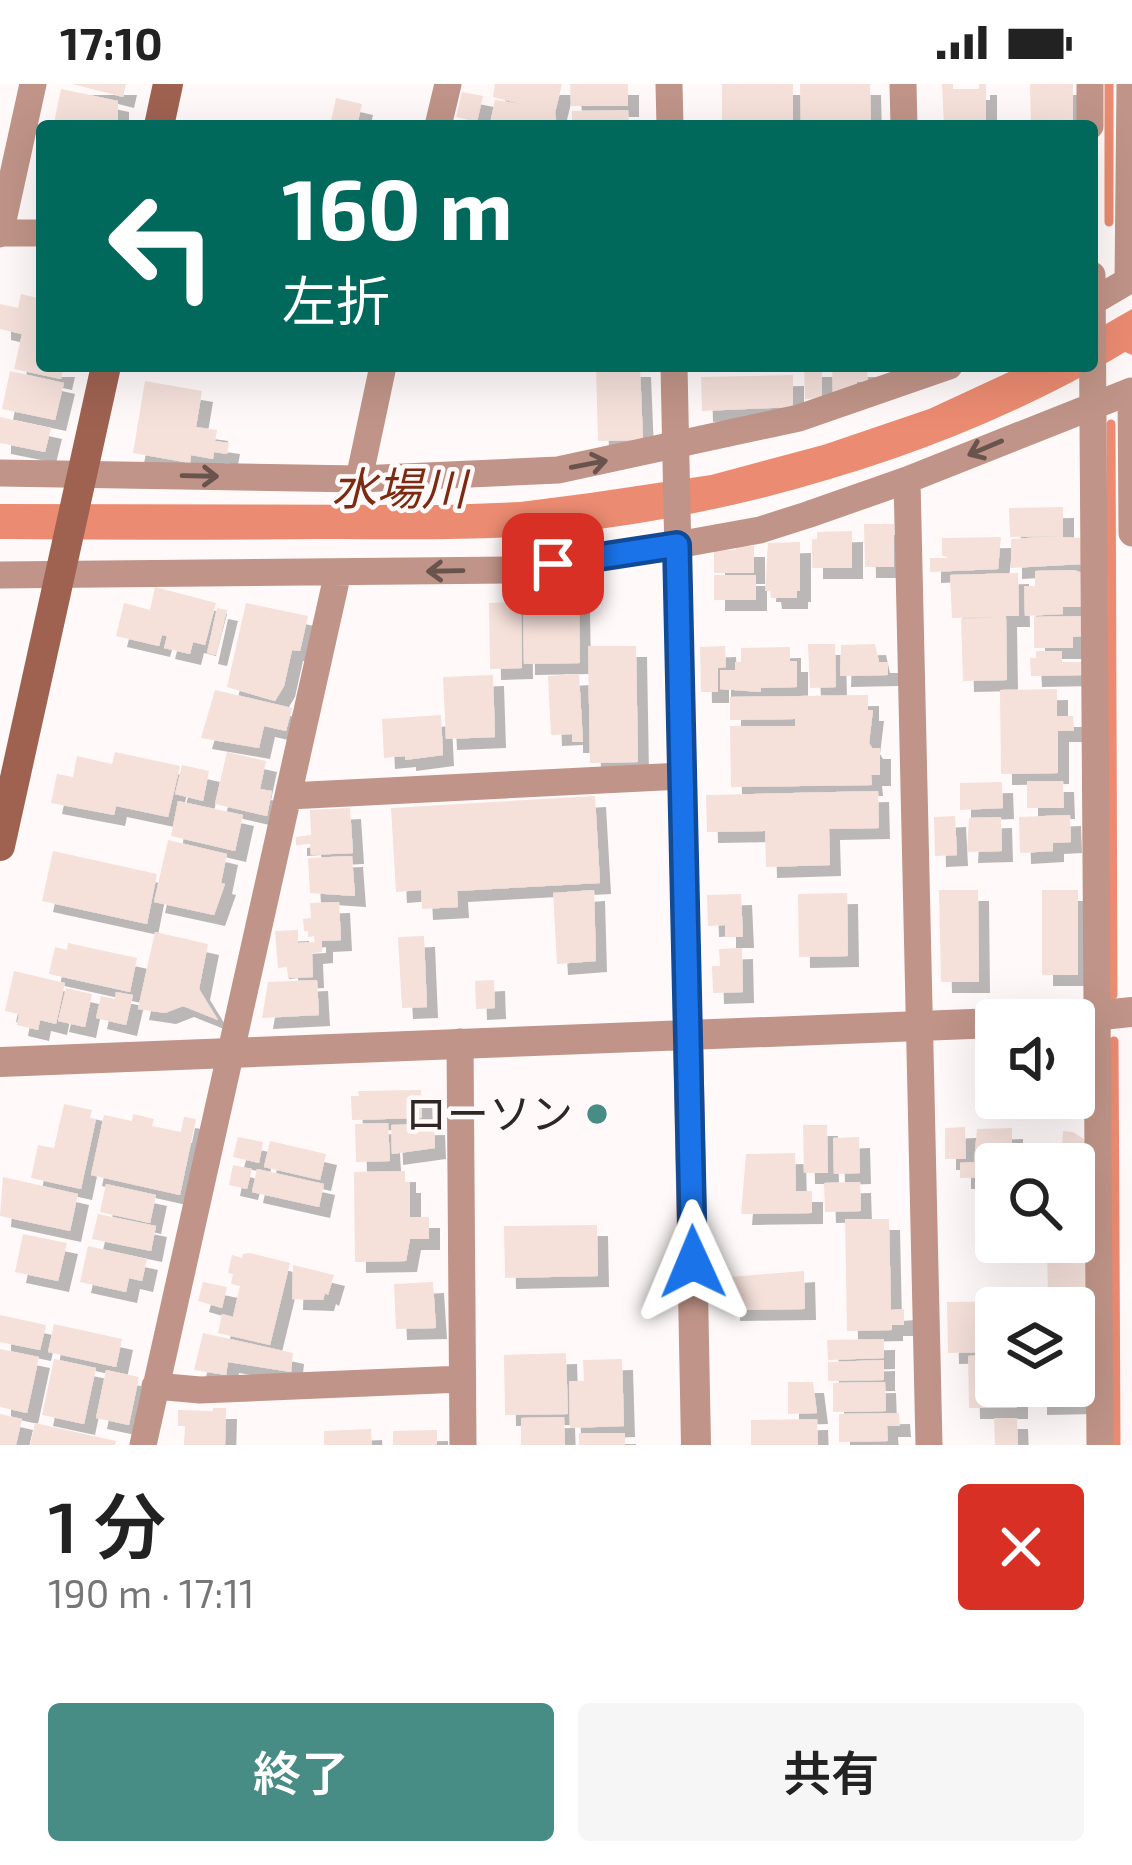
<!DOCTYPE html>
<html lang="ja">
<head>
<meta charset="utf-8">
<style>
  body { margin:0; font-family:"Exo 2","Noto Sans JP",sans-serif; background:#f6f6f6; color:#222; height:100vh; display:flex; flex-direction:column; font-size:45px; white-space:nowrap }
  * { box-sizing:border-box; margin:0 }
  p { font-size:39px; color:#767676 }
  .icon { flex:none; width:66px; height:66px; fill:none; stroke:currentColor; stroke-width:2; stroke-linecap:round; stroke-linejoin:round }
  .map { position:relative; height:1361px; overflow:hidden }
  .side { display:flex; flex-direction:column; background:#fff; flex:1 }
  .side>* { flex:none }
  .banner { position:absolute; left:36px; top:36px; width:1062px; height:252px; border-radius:12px; box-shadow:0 12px 48px #0002; background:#00695c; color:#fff; overflow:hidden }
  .tools { position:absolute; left:975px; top:915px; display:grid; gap:24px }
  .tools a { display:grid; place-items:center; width:120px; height:120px; border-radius:12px; background:#fff; box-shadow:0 12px 48px #0002; font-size:60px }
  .pin { position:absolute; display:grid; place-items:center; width:102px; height:102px; color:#fff; margin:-51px; border-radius:24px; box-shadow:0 6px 18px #0006 }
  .me { position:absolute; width:132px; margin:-66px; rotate:359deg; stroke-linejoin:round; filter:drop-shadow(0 0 9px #0008) }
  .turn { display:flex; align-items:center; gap:42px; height:252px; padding:0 48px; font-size:54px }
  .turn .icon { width:156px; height:156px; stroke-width:2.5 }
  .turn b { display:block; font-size:84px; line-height:102px }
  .round { display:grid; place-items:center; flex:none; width:126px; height:126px; border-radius:12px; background:#f6f6f6 }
  .headline { display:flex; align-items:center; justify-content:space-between; height:204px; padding:0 48px }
  h1 { font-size:72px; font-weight:600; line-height:90px }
  .primary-button { display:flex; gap:24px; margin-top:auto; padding:24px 48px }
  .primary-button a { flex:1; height:138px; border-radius:12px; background:#478d85; color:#fff; font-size:48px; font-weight:600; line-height:138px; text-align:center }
  .primary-button a+a { background:#f6f6f6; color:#222 }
  .status { display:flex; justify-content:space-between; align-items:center; height:84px; padding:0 60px; background:#fff; direction:ltr }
  .status svg { height:33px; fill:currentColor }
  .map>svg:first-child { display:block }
</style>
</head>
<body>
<div class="status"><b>17:10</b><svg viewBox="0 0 49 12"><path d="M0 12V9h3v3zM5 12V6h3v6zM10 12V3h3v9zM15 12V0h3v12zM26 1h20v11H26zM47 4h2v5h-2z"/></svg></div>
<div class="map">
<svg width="1132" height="1361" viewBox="0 0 1132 1361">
  <defs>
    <filter id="shadow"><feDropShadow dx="11" dy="11" stdDeviation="0" flood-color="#0004"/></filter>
  </defs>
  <rect width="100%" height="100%" fill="#fffaf9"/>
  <path fill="#eb8b71" d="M1132 225V271L1125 268C961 367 747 431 556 450 481 457 404 455 328 455 219 456 109 456 0 455V420L444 421 520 418 590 409 711 391 823 361 929 325 1022 282H1092V248Z"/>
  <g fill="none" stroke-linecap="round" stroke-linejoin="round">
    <path stroke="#eb8b71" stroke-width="9" d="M1109 0V138
      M1111 340 1113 911
      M1114 957 1116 1361"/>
  </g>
  <path fill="#f5e0da" filter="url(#shadow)" d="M72 0H126L123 13Z
    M495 0H562L555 29 557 42 490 40 495 16 521 20 493 13Z
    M570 0H628V22H571Z
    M722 0H793V42H722Z
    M800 0H870L871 42H801Z
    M942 0H953V5H979V0H986V42H944Z
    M1030 0H1073V42H1031Z
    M61 5 118 17V42L54 39Z
    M462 8 483 12 477 38 456 33Z
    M336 14 362 20 357 42H330Z
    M628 26 629 42H572V27Z
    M21 210 42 215V282H64L61 295 14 285 22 250 0 245V220L18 224Z
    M596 282H640L643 356 598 357Z
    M804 282H822V314L805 315Z
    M832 282H867L868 298H857V302L833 311Z
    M10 287 64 299 55 336 2 325Z
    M793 291V323L702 327 701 293Z
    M145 297 202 307 196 343 217 346 215 357 229 359 227 370 214 368 213 375 191 371 190 379 133 369Z
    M0 333 51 344 45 368 0 359Z
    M1063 423V453L1082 454 1083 480 1011 484V455L1059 452 1010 453 1009 424Z
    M864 440H894V483H865Z
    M852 447V484H812V455H817V448Z
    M1001 453 998 485 930 488V474H948L942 471V454Z
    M800 458V507H797V514H771L770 507H765L768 459Z
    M736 462H754V489H714V466H736Z
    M1074 486 1082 489 1083 523H1063V530L1025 532 1024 502H1035V487Z
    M1018 489 1019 532H1006L1007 596 963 597 961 535 998 533 952 534 950 491Z
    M714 491H756V516H714Z
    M155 503 216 519 205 561 193 558 190 570 164 564 167 552 162 551 159 562 116 552 124 519 150 526Z
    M514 503H521L522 584 490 585 489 519 515 518Z
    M523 508 579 516 580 579 524 580Z
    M246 519 308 532 300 567 292 566 284 602 275 617 227 603Z
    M217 524 227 526 216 571 207 569Z
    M1081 532 1082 552 1073 553V564H1034V533Z
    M808 560H835L836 603 810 604Z
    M875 560 879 578H888V591L840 592 841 561Z
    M588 562H636L638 678 590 679Z
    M725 562 726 583 718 584V608H701L700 563Z
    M790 563V577H797V603L761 604V608L720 605V586H735V578H741V564Z
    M1036 567H1062V578H1083V591L1031 592 1030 574H1036Z
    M579 590 583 658H572V650L551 651 548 592Z
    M493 591 495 653 446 655 443 593Z
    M1057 605V632H1073L1074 647H1058V689L1001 690 1000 606Z
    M215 606 292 624 286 647 264 642 259 664 201 654Z
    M868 611V626H873L869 659 872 664H880V691H871L872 701 731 703 730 642H795V635L730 636V613Z
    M441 631 443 671 405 676V672L384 674 382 635Z
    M115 668 180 682 168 733 116 722 114 731 51 719 57 690 73 693 77 672 112 680Z
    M227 668 266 677 260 705 272 707 267 732 215 720Z
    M182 681 209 687 203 717 175 710Z
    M1027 697H1063L1064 724H1027Z
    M1002 698 1003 724 960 726V699Z
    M878 707 879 744 829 745 830 781 766 783 765 747 707 748 706 711Z
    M595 712 600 799 457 807 458 823 422 825 421 806 396 808 391 724Z
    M178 717 243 731 235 767 171 752Z
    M350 724 353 769 311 771 310 760 296 761V753L311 751 310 726Z
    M1070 731 1071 758 1053 759V767L1020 769 1019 733Z
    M955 732 957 771 935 772 934 733Z
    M1001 733 1002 767 967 768 969 734Z
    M168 756 227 770 221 799 225 800 214 831 154 818Z
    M53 767 157 790 147 840 42 817Z
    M352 772 355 812 310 809 308 774Z
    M594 806 596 877 557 880 553 809Z
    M939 806H978L979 898H941Z
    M1042 806H1078V891H1042Z
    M847 809 848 872 799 873 798 810Z
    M741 810 743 853H725V841L708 842 707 811Z
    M339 818 341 856 322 857V868L312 869 313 893 288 894 287 883 278 884 275 847 298 846V859L315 858V852L308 853V847H304L303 835 311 834 310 819Z
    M155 848 208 860 199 905 218 936 183 922 165 929 138 925Z
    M424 852 427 923 402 924 398 853Z
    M68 859 137 874 130 908 49 890 55 863 67 866Z
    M742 864 743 908 713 909 712 882H720L719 865Z
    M14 887 65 899 56 940 40 936 38 946 17 941 19 930 5 927Z
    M317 896 319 931 262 934 268 898Z
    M494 896 495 924 476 925 475 897Z
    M66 904 92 910 85 943 58 937Z
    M116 908 133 911 126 941 96 934 101 912 115 915Z
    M421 1006 422 1034 352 1036 351 1012H359L358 1007Z
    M64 1020 92 1026 90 1034 96 1035 81 1105 31 1094 38 1061 54 1064Z
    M133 1030 154 1035 152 1042 181 1048 184 1033 196 1035 180 1111 91 1091 104 1031 132 1037Z
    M388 1039 390 1077 356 1078 355 1040Z
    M434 1040 435 1064 392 1070 391 1041Z
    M803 1041H827L828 1089H804Z
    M965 1043 966 1075H945V1044Z
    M1012 1044V1080H996V1093L960 1094V1079L974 1078 977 1045Z
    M1063 1047 1073 1048 1087 1057 1091 1216 1048 1218 1047 1158H1074V1080H1046V1064L1062 1062Z
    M238 1053 263 1058 259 1079 233 1073Z
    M859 1053 860 1089 834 1090 833 1054Z
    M270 1057 326 1070 320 1096 264 1083Z
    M795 1069 796 1107H812V1129L741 1130 746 1070Z
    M233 1081 252 1085 247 1105 229 1101Z
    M257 1085 324 1100 319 1123 252 1108Z
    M405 1087V1098H410V1133H429V1155H410L406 1177 355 1178 354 1088Z
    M3 1093 78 1110 70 1147 0 1132Z
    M986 1097H996V1151H987Z
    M860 1098 861 1127 825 1128 824 1099Z
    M106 1100 156 1111 150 1139 100 1128Z
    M98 1130 156 1142 151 1167 92 1155Z
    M845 1135H889L891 1226 904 1225V1241H892V1246L847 1247Z
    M597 1141 598 1192 505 1194 504 1142Z
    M23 1150 67 1159 58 1197 15 1188Z
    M88 1162 147 1175 142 1197 129 1194 126 1208 80 1198Z
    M250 1169 290 1179 270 1261 218 1249 222 1230 233 1233 240 1202 231 1200 233 1190 228 1189 232 1171 242 1174 243 1170Z
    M293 1181 334 1191 328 1211 325 1209 323 1216 292 1215Z
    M804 1187 805 1225 729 1226V1193Z
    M203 1198 227 1203 222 1224 198 1217Z
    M433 1198 436 1244 396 1245 394 1200Z
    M1014 1217 1015 1224H996V1268L948 1269 947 1218Z
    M0 1231 46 1241 40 1266 0 1258Z
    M54 1240 122 1255 116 1283 48 1268Z
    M203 1249 293 1269 291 1288 228 1278 226 1291 194 1286Z
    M884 1255V1274L828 1276 827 1256Z
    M0 1265 39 1273 27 1329 0 1323Z
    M566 1269 568 1330 505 1331 504 1271Z
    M996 1271V1302H1017V1324H969L968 1272Z
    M54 1275 96 1284 84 1340 42 1331Z
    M622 1275 624 1342 570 1344 569 1297H584L583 1276Z
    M884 1276V1296L828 1297V1278Z
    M1074 1283H1085L1084 1319 1036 1320V1302H1074Z
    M106 1286 139 1293 129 1341 96 1334Z
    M788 1298H813L817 1329 788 1330Z
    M885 1298 886 1327 833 1328V1299Z
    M213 1324H226L225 1361H184L185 1342H178V1326L213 1327Z
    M899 1329 900 1342H887L888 1357 839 1358V1330Z
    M0 1330 22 1335 16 1361H0Z
    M564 1333 565 1361H521V1334Z
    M994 1334H1017L1018 1361H995Z
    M817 1335 818 1361H751V1336Z
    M35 1339 116 1357 115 1361H30Z
    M371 1345 372 1361H324V1347Z
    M437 1346V1361H393V1347Z
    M579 1349H625V1361H579Z"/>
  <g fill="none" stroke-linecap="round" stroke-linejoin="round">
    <path stroke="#c09488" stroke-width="27" d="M669 0 670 42
      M903 0 904 42
      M1090 0V42
      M438 42 448 0
      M0 149H42
      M0 150 33 0
      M1092 191 1100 1361
      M1092 218 1128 197 1130 0
      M674 282 688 949
      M0 389 359 395 558 386 799 334 949 282
      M359 395 383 282
      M907 396 929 1361
      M0 491 517 486 677 461 760 446 807 431 907 396 1131 307 1132 449
      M289 712 682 692
      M460 958 463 1361
      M155 1302 200 1306 462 1295
      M143 1361 338 488"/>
    <path stroke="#c09488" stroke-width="30" d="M1054 936 1132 928
      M688 949 696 1361
      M0 978 996 939"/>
    <path stroke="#9f6251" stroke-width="30" d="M159 42 168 0
      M0 762 106 282"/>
  </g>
  <defs><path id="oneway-shaft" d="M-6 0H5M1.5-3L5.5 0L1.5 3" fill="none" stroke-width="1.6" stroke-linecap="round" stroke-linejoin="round" transform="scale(3)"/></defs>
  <g stroke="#69534d">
    <use href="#oneway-shaft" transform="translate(985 364) rotate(157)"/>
    <use href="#oneway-shaft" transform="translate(589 380) rotate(-11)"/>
    <use href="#oneway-shaft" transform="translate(200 392) rotate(1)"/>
    <use href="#oneway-shaft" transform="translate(445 487) rotate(179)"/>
  </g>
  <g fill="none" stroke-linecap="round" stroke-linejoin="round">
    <defs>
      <path id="route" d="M553 480 677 461 693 1178"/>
    </defs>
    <use href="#route" stroke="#114b97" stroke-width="30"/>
    <use href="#route" stroke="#1a73e8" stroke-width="21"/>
  </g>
  <circle fill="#478d85" stroke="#fffaf9" stroke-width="4.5" cx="597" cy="1030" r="12"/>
  <g text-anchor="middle" stroke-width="9" stroke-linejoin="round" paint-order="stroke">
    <g font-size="42" fill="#2f2725" stroke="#fffaf9" text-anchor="end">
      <text x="573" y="1045">ローソン</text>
    </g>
    <g font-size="45" font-style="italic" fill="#7e2911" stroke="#fffaf9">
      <text x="399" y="421">水場川</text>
    </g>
  </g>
</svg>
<div class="tools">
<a><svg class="icon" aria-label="sound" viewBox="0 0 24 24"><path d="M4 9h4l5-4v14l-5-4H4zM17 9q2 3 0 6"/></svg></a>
<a><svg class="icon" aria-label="search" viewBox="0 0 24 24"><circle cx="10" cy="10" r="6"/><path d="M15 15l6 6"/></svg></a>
<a><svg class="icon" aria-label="layers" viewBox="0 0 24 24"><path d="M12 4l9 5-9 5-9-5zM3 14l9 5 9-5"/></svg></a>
</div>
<div class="pin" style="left:553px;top:480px;background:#d93025"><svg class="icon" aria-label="arrive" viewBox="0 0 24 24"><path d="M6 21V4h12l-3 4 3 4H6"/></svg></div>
<svg class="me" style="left:693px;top:1178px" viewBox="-20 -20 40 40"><path d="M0-17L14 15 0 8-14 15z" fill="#1a73e8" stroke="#fff" stroke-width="4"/></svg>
<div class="banner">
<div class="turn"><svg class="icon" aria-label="left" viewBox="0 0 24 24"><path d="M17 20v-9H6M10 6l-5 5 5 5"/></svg><div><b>160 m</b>左折</div></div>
</div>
</div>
<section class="side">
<div class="headline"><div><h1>1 分</h1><p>190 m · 17:11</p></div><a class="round" style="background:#d93025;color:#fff"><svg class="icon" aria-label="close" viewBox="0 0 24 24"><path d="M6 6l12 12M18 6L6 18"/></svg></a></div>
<div class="primary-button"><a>終了</a><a>共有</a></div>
</section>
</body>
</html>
